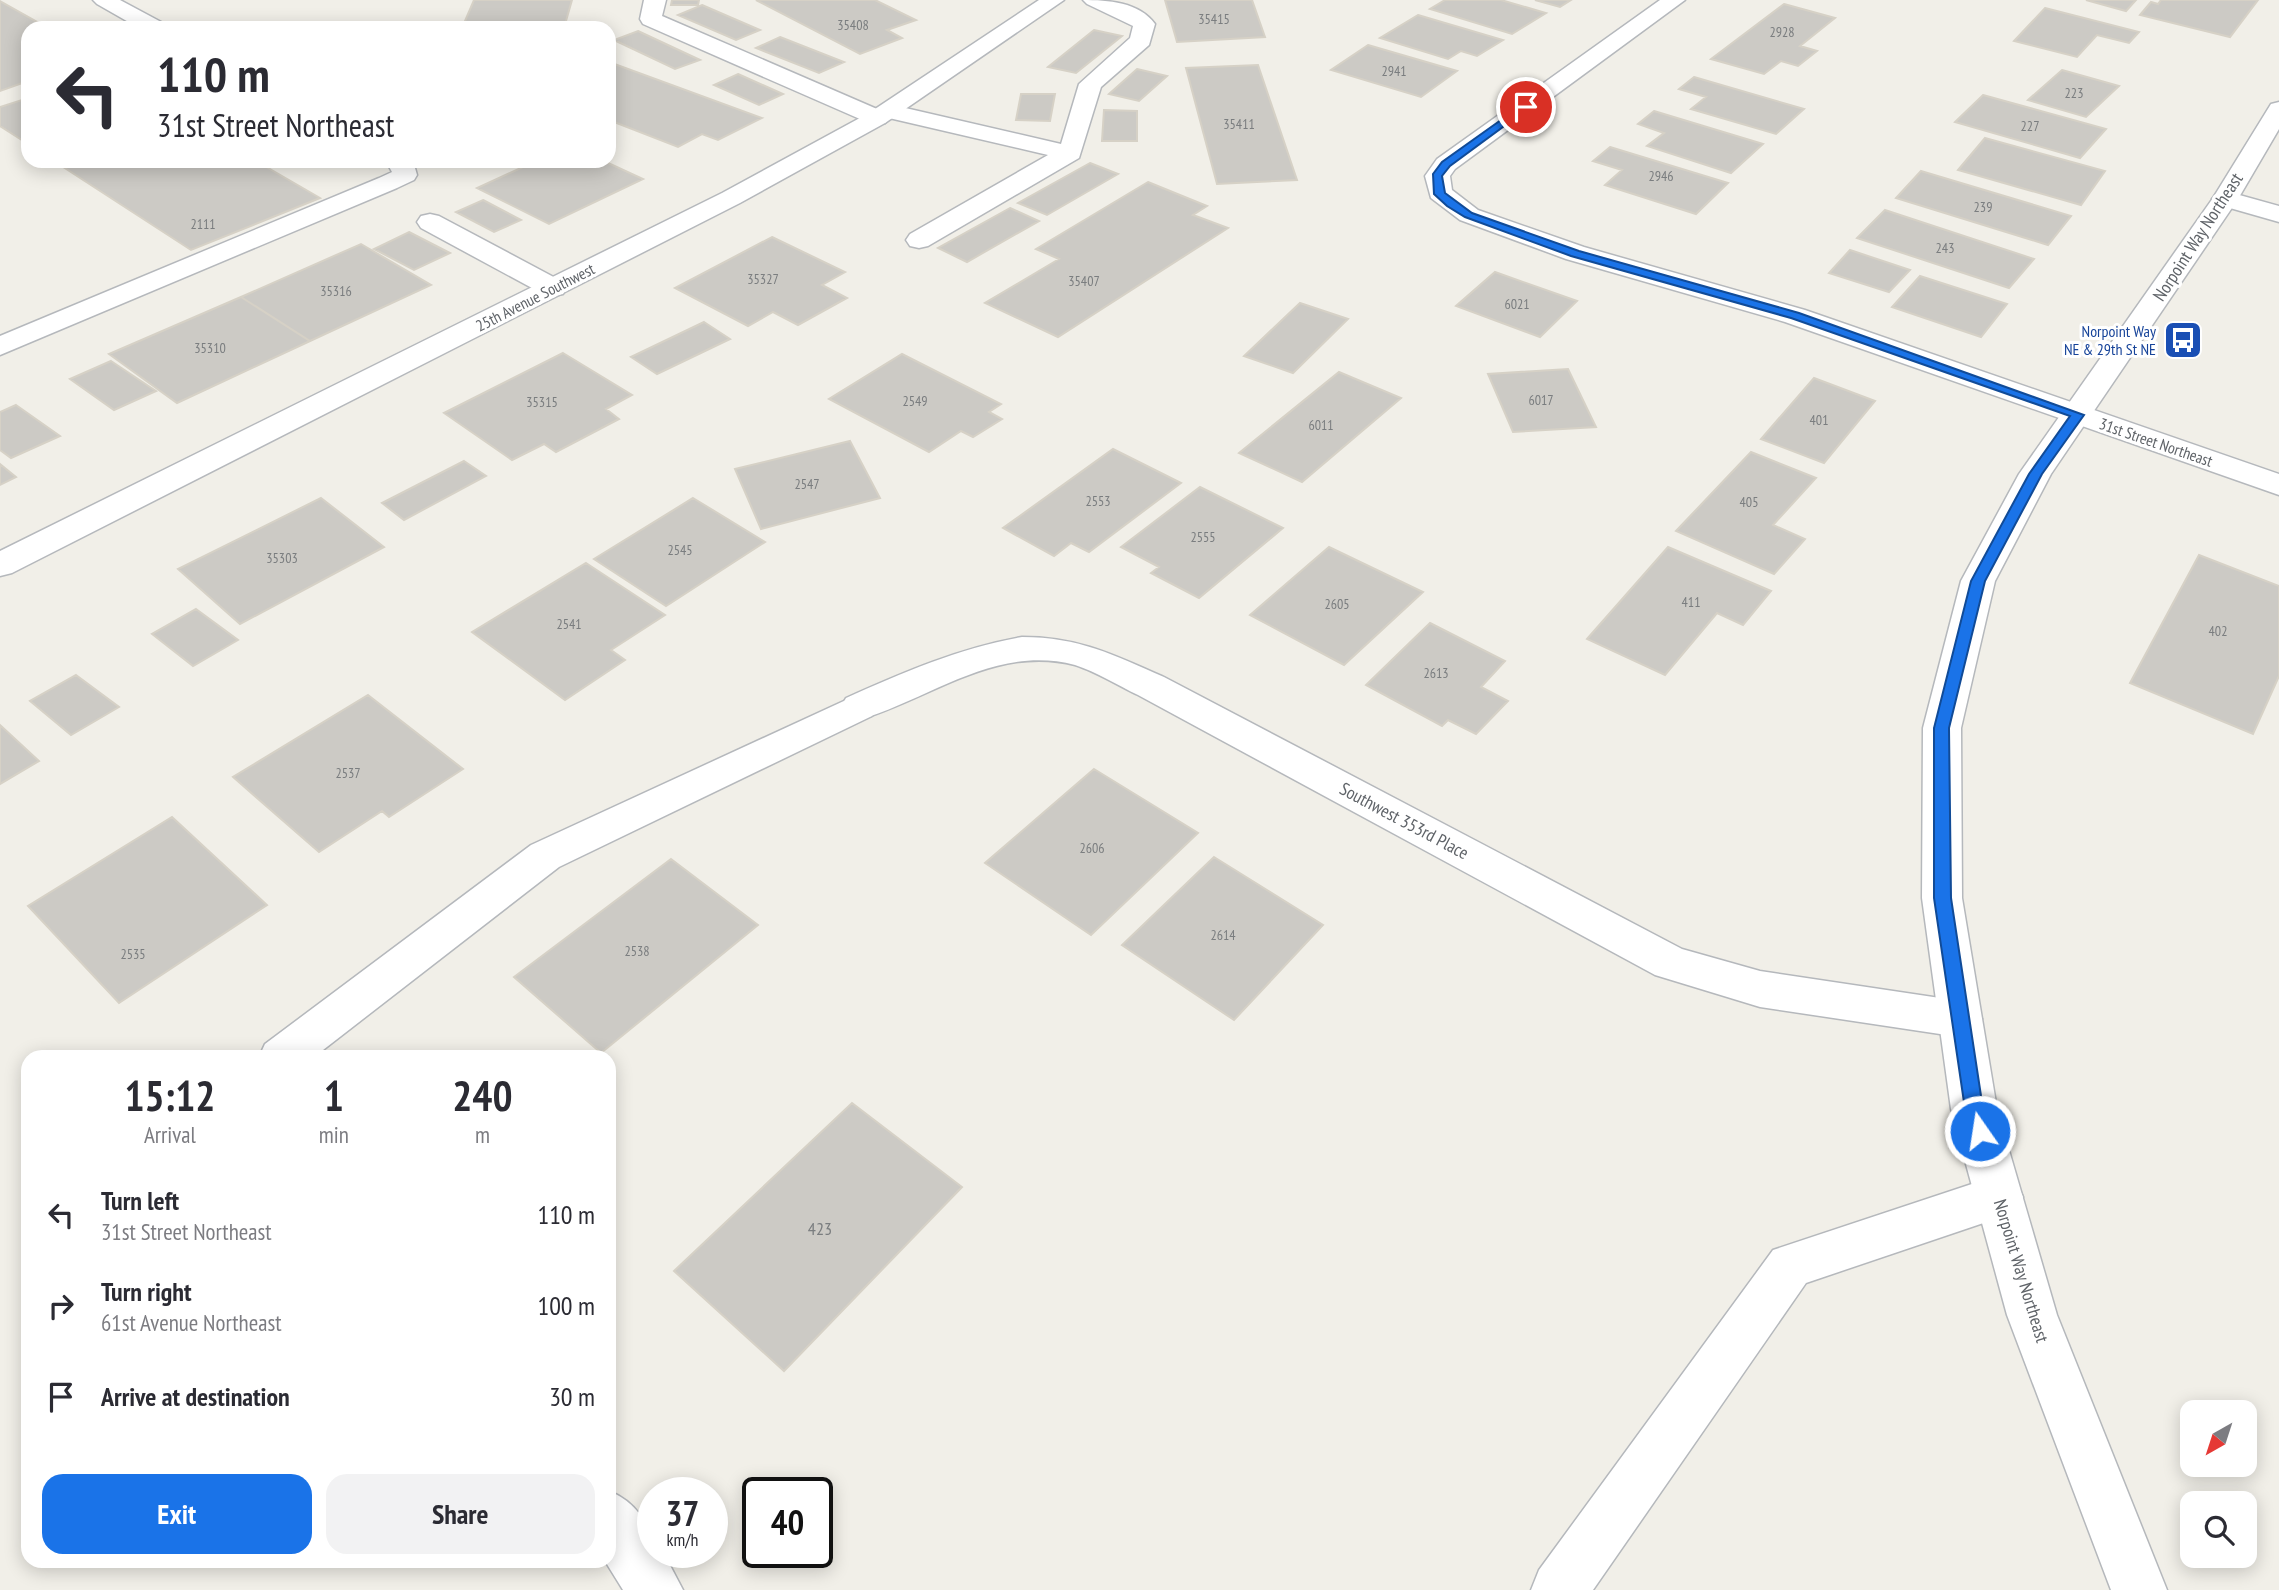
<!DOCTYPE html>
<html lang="en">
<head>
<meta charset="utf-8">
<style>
  body { margin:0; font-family:"PT Sans Narrow",sans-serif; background:#f2f2f3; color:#2b2b33; height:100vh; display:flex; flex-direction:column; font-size:26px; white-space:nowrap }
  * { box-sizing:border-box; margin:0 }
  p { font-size:23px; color:#7c7c81 }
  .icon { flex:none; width:38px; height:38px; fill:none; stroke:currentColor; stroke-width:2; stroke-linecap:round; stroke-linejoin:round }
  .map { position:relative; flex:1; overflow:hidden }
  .sheet { position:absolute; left:21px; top:1050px; width:595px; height:518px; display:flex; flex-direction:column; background:#fff; border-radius:21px; box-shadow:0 4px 18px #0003 }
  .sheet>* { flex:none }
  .hud { position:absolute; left:21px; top:21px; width:595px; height:147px; border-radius:21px; box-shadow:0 4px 18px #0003; background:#fff; color:#2b2b33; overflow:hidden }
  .needle { width:46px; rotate:219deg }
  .buttons { position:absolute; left:2180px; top:1400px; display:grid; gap:14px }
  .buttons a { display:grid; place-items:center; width:77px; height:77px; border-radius:14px; background:#fff; box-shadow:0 4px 18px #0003; font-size:35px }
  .speed { position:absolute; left:637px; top:1477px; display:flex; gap:14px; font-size:35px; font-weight:700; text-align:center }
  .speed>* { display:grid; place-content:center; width:91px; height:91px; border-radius:50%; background:#fff; box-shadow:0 4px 18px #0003; line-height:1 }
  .speed small { font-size:18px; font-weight:400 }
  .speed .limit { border:4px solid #111; border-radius:10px; background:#fff; color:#111 }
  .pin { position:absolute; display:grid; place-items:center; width:60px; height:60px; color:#fff; margin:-30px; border:4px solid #fff; border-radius:50%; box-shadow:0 2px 7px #0007 }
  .me { position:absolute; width:77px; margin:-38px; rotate:347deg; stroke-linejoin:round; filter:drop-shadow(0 0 5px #0008) }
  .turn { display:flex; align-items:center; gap:24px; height:147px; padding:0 21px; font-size:32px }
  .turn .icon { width:91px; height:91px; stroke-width:2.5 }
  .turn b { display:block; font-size:49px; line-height:60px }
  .eta { display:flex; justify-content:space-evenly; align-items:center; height:119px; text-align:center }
  .eta b { font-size:42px; font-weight:700; line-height:49px }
  .button { display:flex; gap:14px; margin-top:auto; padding:14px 21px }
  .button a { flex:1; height:80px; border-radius:21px; background:#1a73e8; color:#fff; font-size:28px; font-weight:700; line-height:80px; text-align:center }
  .button a+a { background:#f2f2f3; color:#2b2b33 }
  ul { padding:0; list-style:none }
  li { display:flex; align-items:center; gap:21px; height:91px; padding:0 21px }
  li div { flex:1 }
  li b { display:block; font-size:26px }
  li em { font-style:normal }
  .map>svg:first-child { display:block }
</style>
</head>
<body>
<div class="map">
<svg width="2279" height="1590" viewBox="0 0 2279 1590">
  <rect width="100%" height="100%" fill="#f1efe8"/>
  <path fill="#cccac5" stroke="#d6d1c6" stroke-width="2" d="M474 0H572L564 28H462Z
    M672 0H699L698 5H671Z
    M756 0H875L916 20 887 30 902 38 860 54Z
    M1165 0H1252L1265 37 1177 42Z
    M1445 0H1501L1546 13 1512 34 1430 9Z
    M1535 0H1571L1560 7Z
    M2086 0H2136L2126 11Z
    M2161 0H2258L2230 37 2140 15 2151 2 2158 4Z
    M0 1 48 28H28V81L0 91Z
    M1784 4 1835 18 1800 46 1817 51 1798 66 1781 61 1764 74 1711 59Z
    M702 5 760 30 736 40 678 15Z
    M2045 8 2139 32 2129 43 2097 35 2077 57 2014 41Z
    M1418 15 1503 40 1477 56 1461 51 1448 59 1380 38Z
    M1094 30 1122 36 1076 73 1048 67Z
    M638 31 700 60 675 69 614 40Z
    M780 37 844 62 819 73 756 48Z
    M1368 45 1457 71 1421 97 1331 70Z
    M609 62 762 118 718 140 702 134 678 147 609 120Z
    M1258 65 1297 180 1217 184 1186 68Z
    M1137 69 1167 76 1139 101 1109 94Z
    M2062 70 2119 86 2086 117 2028 100Z
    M738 74 783 94 759 105 714 85Z
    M1694 77 1804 109 1776 134 1691 109 1706 97 1679 89Z
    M1021 94H1055L1050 121 1016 120Z
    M1983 95 2106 129 2080 158 1955 122Z
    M28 98V144L0 126V107Z
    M1104 110 1137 111V141H1102Z
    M1654 111 1763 144 1731 173 1647 146 1664 133 1638 124Z
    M1985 138 2105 171 2081 205 1958 170Z
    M1610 147 1728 183 1696 214 1605 185 1622 170 1593 161Z
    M54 161H256L320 198 191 250Z
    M536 161H604L643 179 549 224 477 188Z
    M1090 163 1118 174 1047 215 1018 203Z
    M1921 171 2071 216 2048 245 1896 198Z
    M1148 182 1207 206 1193 215 1228 228 1058 337 985 303 1059 259 1036 249Z
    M483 200 521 220 494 232 456 212Z
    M1010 208 1039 221 967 262 938 248Z
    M1885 210 2034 259 2009 288 1857 238Z
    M409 232 450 253 414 270 374 249Z
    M772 237 845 272 822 285 847 298 798 325 773 312 748 326 675 288Z
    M361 244 431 285 310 341 241 297Z
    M1850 250 1910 270 1889 292 1829 273Z
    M1495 272 1577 301 1540 337 1456 306Z
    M1920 276 2007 304 1981 337 1892 307Z
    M241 297 310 341 177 403 109 354Z
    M1300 303 1348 319 1293 373 1244 356Z
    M704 322 730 339 657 374 631 357Z
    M563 353 632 395 606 409 619 419 556 452 544 444 512 460 444 413Z
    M902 354 1001 404 989 412 1002 419 973 437 961 431 929 452 829 399Z
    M111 361 156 391 114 410 70 379Z
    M1568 369 1596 427 1513 432 1488 374Z
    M1339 372 1401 398 1302 482 1239 453Z
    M1814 378 1875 401 1824 463 1761 439Z
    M16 405 60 436 11 458 0 450V412Z
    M850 441 880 498 761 529 735 469Z
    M1113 449 1181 483 1089 552 1071 543 1054 556 1003 528Z
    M1751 452 1816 478 1773 525 1805 539 1774 574 1676 531Z
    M464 461 486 476 404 520 382 503Z
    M0 464 16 477 0 485Z
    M1200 487 1283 528 1199 598 1151 573 1159 567 1121 547Z
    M321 498 384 547 240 624 178 569Z
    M693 498 765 542 666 606 594 559Z
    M1329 547 1423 592 1344 665 1250 615Z
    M1668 547 1771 591 1743 625 1717 613 1665 675 1587 639Z
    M2199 555 2279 586V676L2253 734 2130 683Z
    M586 563 665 615 611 650 625 660 565 700 472 632Z
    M196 609 238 640 193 666 152 634Z
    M1430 623 1505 661 1481 687 1508 701 1476 734 1448 720 1442 726 1366 685Z
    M76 675 119 707 71 735 30 701Z
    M368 695 463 769 389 817 382 811 319 852 233 777Z
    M0 725 39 761 0 784Z
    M1094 769 1198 833 1091 935 985 863Z
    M172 817 267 905 119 1003 28 906Z
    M1214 857 1323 925 1234 1020 1122 945Z
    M671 859 758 925 601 1053 514 977Z
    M852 1103 962 1187 784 1371 674 1271Z"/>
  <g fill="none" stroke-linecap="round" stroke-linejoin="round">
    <defs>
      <path id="service" d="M93 0H120L163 23 166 28H139L97 4Z
        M644 0H666L662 16 877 109 888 104 1061 144 1079 84 1130 38 1133 26 1087 4 1083 0C1108 0 1139 2 1155 24L1149 45 1101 87 1079 158 928 246 919 248 910 246 906 240 910 234 1048 155 889 118 885 123H869L643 24 640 19Z
        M386 161H413L417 175 414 180 397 188 0 355V336L379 178 392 172Z
        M2225 191 2279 206V222L2216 204 2212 199 2216 194Z
        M430 214 439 216 563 282 567 288 563 294 553 296 543 294 421 228 417 222 421 216Z
        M859 694 872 698 877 707 872 716 559 867 314 1057H259L265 1044 531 845Z
        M1999 1175 2016 1182 2023 1197 2016 1212 1806 1283 1593 1590H1531L1539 1570 1773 1250Z
        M609 1491C634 1501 653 1525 653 1552H663L683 1590H623L605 1561H609Z"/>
      <path id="minor" d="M1039 0H1064L885 123 740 203 12 573 0 576V551L722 193 869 113Z
        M1660 0H1685L1455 169 1450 176 1452 190 1478 210 1584 247 1805 310 2279 474V495L1785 322 1566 259 1460 220 1431 198 1425 176 1437 159Z
        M1022 637C1079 637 1114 655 1164 677L1682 949 1760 971 1960 1001 1975 1006 1982 1019 1975 1032 1960 1037 1760 1007 1655 975 1138 695C1117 685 1097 672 1075 665 996 644 930 699 859 720L846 716 841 707 846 698C904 672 960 648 1022 637Z"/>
      <path id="tertiary" d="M2279 102V129L2238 199 2051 474 1995 581 1961 728 1962 898 1997 1109 2057 1315 2167 1590H2111L2007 1315 1951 1109 1922 898 1923 728 1961 581 2019 474 2213 198 2271 104Z"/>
    </defs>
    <use href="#service" stroke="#b5b8bc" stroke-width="3"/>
    <use href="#minor" stroke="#b5b8bc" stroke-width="3"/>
    <use href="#tertiary" stroke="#b5b8bc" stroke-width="3"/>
    <use href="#service" fill="#fff" fill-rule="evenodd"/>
    <use href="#minor" fill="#fff" fill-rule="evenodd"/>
    <use href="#tertiary" fill="#fff" fill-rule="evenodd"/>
  </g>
  <path fill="#1a73e8" stroke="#114b97" stroke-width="2" d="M1522 105 1530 107 1450 166 1442 176 1445 193 1472 213 1579 251 1799 313 2084 415 2042 474 1985 581 1949 728 1951 898 1983 1109 1990 1131 1987 1137 1980 1140 1973 1137 1965 1109 1934 898V728L1971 581 2029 474 2070 416 1791 318 1571 256 1465 217 1447 206 1434 194 1433 174 1442 162Z"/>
  <defs>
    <symbol id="bus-square" viewBox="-11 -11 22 22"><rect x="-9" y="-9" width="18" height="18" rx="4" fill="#1a4fb4" stroke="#fff"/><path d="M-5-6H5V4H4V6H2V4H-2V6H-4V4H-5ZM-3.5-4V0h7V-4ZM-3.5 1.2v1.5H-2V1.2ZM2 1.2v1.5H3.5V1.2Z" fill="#fff"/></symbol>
  </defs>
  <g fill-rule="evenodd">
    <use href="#bus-square" x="2161" y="318" width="44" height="44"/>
  </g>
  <g text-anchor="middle" stroke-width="6" stroke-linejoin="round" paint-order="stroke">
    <g font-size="14" fill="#7a7d7f">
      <text x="1214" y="24">35415</text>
      <text x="853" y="30">35408</text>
      <text x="1782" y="37">2928</text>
      <text x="1394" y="76">2941</text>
      <text x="2074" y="98">223</text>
      <text x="1239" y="129">35411</text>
      <text x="2030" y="131">227</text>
      <text x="1661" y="181">2946</text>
      <text x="1983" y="212">239</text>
      <text x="203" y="229">2111</text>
      <text x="1945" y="253">243</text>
      <text x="763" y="284">35327</text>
      <text x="1084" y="286">35407</text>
      <text x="336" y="296">35316</text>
      <text x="1517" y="309">6021</text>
      <text x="210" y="353">35310</text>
      <text x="1541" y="405">6017</text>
      <text x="915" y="406">2549</text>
      <text x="542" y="407">35315</text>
      <text x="1819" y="425">401</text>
      <text x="1321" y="430">6011</text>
      <text x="807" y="489">2547</text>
      <text x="1098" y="506">2553</text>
      <text x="1749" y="507">405</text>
      <text x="1203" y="542">2555</text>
      <text x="680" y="555">2545</text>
      <text x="282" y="563">35303</text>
      <text x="1691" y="607">411</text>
      <text x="1337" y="609">2605</text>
      <text x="569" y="629">2541</text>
      <text x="2218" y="636">402</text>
      <text x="1436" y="678">2613</text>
      <text x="348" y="778">2537</text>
      <text x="1092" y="853">2606</text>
      <text x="1223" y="940">2614</text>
      <text x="637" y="956">2538</text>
      <text x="133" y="959">2535</text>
    </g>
    <g font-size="16" fill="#5f6368" stroke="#fff">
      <text transform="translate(535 297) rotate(-27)" y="6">25th Avenue Southwest</text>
      <text transform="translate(2156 442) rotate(19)" y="6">31st Street Northeast</text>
    </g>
    <g font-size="16" fill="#164399" stroke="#fff" text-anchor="end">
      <text x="2156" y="337">Norpoint Way<tspan x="2156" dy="18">NE &amp; 29th St NE</tspan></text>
    </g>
    <g font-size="18" fill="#5f6368" stroke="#fff">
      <text transform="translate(2198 237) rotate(-57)" y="6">Norpoint Way Northeast</text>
      <text transform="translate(1404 821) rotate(28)" y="6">Southwest 353rd Place</text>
      <text transform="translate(2021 1271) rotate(73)" y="6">Norpoint Way Northeast</text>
    </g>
    <g font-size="18" fill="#7a7d7f">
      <text x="820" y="1235">423</text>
    </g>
  </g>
</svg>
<div class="buttons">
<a><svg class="needle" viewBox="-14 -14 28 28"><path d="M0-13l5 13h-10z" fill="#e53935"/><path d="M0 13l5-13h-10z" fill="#7c7c81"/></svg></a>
<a><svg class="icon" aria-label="search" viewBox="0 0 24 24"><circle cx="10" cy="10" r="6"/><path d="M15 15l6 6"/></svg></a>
</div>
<div class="speed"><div>37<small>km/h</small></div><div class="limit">40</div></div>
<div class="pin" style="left:1526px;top:107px;background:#d93025"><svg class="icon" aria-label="arrive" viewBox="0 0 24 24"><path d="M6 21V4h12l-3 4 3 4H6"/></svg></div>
<svg class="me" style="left:1980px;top:1131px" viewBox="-20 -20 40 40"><circle r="17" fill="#1a73e8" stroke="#fff" stroke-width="3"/><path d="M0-11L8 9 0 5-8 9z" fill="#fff"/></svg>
<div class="hud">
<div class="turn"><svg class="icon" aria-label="left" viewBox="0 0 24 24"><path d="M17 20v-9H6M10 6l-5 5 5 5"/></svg><div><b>110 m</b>31st Street Northeast</div></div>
</div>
<section class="sheet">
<div class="eta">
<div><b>15:12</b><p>Arrival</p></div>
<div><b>1</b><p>min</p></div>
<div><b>240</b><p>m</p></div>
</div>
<ul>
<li><svg class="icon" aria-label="left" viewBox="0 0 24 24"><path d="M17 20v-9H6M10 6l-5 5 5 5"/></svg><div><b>Turn left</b><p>31st Street Northeast</p></div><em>110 m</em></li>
<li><svg class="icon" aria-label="right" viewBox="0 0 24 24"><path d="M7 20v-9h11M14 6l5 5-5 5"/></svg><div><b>Turn right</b><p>61st Avenue Northeast</p></div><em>100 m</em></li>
<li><svg class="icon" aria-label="arrive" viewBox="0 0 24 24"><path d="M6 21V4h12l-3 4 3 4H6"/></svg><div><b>Arrive at destination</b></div><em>30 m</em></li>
</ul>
<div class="button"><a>Exit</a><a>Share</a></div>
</section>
</div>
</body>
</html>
